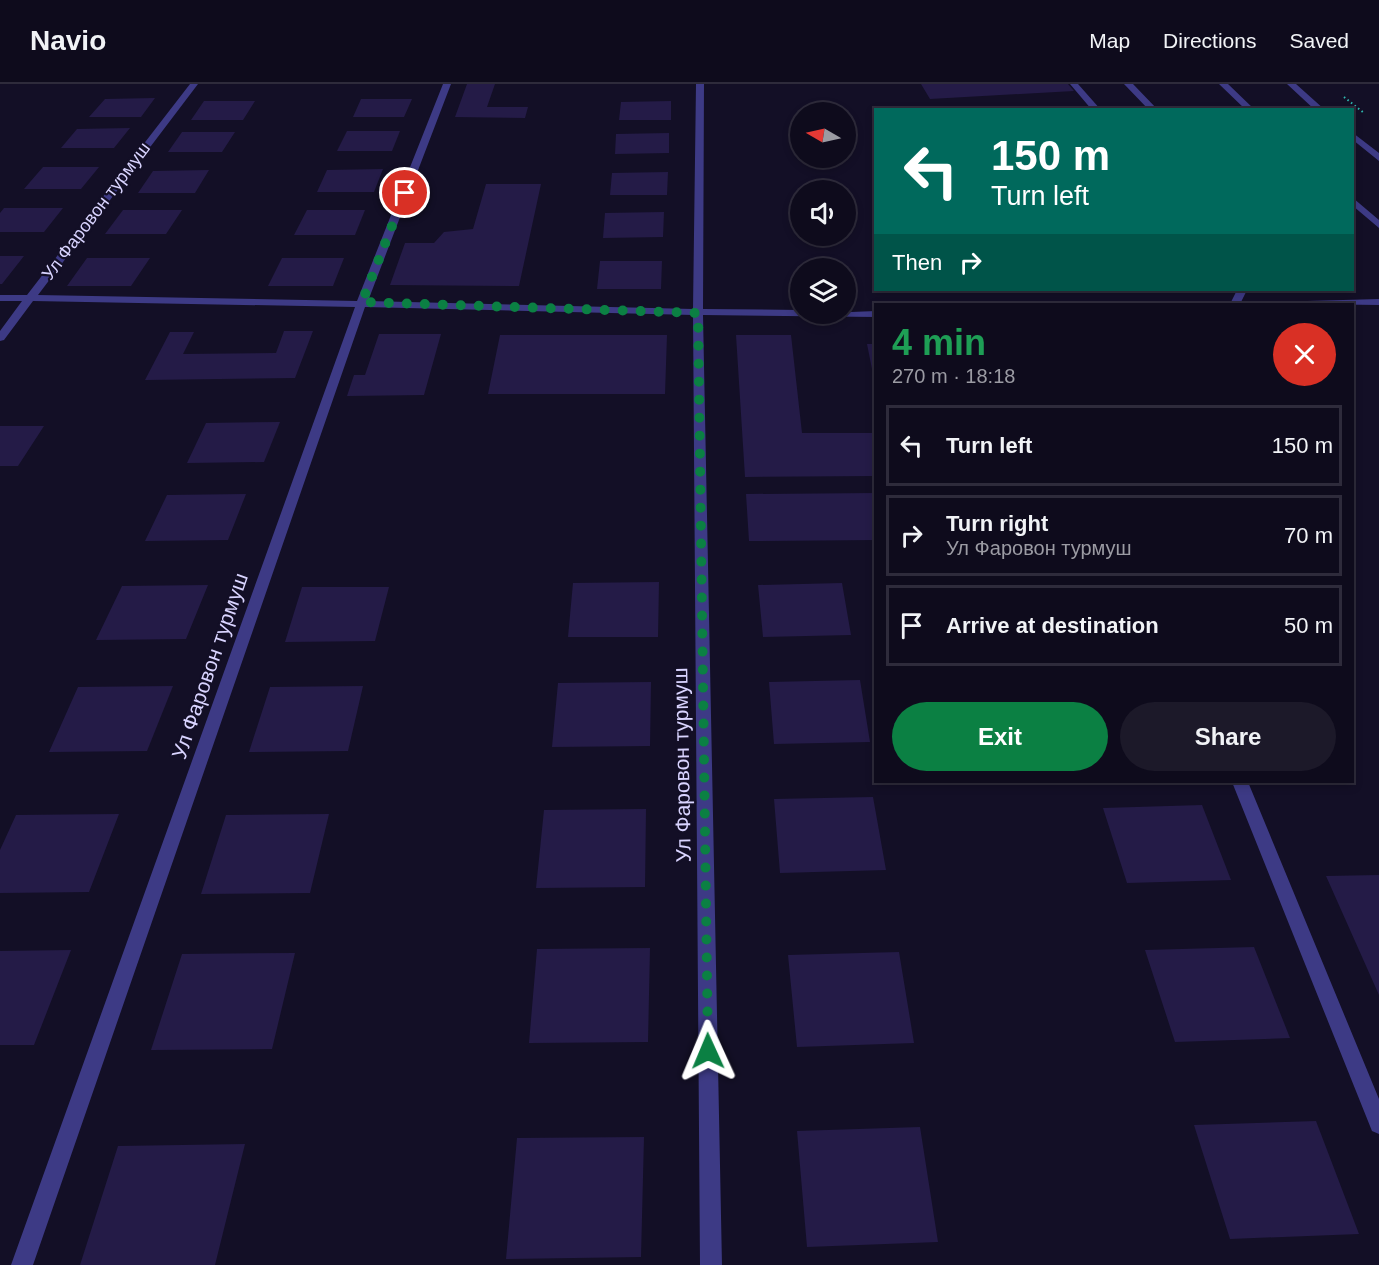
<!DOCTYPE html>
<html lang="en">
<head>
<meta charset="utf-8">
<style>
  body { margin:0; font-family:Arial,sans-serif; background:#1c1929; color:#f1f3f6; height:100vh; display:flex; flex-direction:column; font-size:22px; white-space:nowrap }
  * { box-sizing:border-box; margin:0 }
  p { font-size:20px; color:#9b9ba3 }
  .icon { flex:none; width:33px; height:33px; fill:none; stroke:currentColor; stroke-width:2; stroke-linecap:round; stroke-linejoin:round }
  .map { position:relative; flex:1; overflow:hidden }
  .sheet { position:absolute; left:874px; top:219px; width:480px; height:480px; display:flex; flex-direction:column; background:#0e0b1c; border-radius:0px; box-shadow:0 3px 9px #0003,0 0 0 2px #2e2b3b }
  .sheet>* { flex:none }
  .guide { position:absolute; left:874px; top:24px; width:480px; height:183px; border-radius:0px; box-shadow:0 3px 9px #0003,0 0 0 2px #2e2b3b; background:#00695c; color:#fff; overflow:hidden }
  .needle { width:39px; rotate:279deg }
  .controls { position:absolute; left:790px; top:18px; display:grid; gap:12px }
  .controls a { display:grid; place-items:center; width:66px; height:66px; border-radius:50%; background:#0e0b1c; box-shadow:0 3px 9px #0003,0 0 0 2px #2e2b3b; font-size:30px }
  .pin { position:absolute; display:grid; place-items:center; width:51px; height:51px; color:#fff; margin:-26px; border:3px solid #fff; border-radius:50%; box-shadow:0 2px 6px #0007 }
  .me { position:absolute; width:66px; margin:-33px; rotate:359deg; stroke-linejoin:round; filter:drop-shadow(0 0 4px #0008) }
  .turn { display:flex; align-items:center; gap:21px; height:126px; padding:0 18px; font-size:27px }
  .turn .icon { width:78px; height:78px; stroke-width:2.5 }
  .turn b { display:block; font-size:42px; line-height:51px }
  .then { display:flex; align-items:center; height:57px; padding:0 18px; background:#0003; gap:12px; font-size:22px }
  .round { display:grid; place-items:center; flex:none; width:63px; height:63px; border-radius:32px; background:#1c1929 }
  .summary { display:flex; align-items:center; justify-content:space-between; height:102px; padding:0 18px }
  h1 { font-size:36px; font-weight:700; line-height:45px; color:#1e9e55 }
  .action { display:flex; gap:12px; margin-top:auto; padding:12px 18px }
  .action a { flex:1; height:69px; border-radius:36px; background:#0b8043; color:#fff; font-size:24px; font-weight:700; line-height:69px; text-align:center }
  .action a+a { background:#1c1929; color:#f1f3f6 }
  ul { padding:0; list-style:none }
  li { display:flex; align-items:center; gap:18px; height:81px; margin:0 12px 9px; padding:0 6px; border:3px solid #2e2b3b; border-radius:0px }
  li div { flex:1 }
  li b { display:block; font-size:22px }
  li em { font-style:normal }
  header { display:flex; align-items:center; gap:36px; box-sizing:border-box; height:84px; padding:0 30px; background:#0e0b1c; border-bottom:2px solid #2e2b3b }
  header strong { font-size:28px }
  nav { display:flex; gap:33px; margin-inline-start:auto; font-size:21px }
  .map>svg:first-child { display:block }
</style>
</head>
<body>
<header>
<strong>Navio</strong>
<nav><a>Map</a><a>Directions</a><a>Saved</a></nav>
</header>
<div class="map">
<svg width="1379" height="1181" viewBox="0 0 1379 1181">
  <rect width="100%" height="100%" fill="#130f26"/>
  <path fill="#241b47" d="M467 0H495L487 23H528L525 34 455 33Z
    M921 0H1068L1074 7 930 15Z
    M155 14 141 33H89L105 15Z
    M361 15H412L404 33H353Z
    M204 17H255L243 36H191Z
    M671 17V36H619L621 18Z
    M130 44 114 64H61L77 45Z
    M347 47H400L392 67H337Z
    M182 48H235L222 68H168Z
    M669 49V69L615 70 616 50Z
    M43 83H99L81 105H24Z
    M383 85 374 108H317L327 86Z
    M209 86 195 109H138L153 87Z
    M668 88 667 111H610L612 89Z
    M486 100H541L519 202 390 201 405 159H434L444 148 473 145Z
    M4 124H63L44 148H0V129Z
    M123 126H182L166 150H105Z
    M307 126H365L355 151H294Z
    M664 128 663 153 603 154 605 129Z
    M0 172H24L2 200H0Z
    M87 174H150L131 202H67Z
    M282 174H344L333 202H268Z
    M600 177H662L661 205H597Z
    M284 247H313L295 294 145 296 170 248H194L183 270 276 269Z
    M379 250H441L424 311 347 312 354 291H365Z
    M500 251H667L665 310H488Z
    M736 251H791L802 349H876V392L745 393Z
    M867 260H876V300H875Z
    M280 338 264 378 187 379 206 339Z
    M0 342H44L18 382H0Z
    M876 409V456L749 457 746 410Z
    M246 410 228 456 145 457 167 411Z
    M659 498 658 553H568L573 499Z
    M842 499 851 551 763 553 758 501Z
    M208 501 186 555 96 556 122 502Z
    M302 503H389L375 557 285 558Z
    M860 596 870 658 774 660 769 598Z
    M651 598 650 662 552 663 558 599Z
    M173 602 147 667 49 668 78 603Z
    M363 602 348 667 249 668 270 603Z
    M873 713 886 786 780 789 774 715Z
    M1202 721 1231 796 1127 799 1103 724Z
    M646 725 645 803 536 804 544 726Z
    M119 730 89 808 0 809V766L16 731Z
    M329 730 310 809 201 810 226 731Z
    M1379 791V911L1326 792Z
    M1254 863 1290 954 1175 958 1145 866Z
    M650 864 648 958 529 959 537 865Z
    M71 866 34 961H0V867Z
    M899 868 914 959 797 963 788 871Z
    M295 869 272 965 151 966 182 870Z
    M1316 1037 1359 1150 1230 1155 1194 1041Z
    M920 1043 938 1158 807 1163 797 1047Z
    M644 1053 641 1173 506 1175 517 1054Z
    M245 1060 215 1181H80L118 1062Z"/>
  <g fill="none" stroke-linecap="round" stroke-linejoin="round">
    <path stroke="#2fb8b0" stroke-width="2" stroke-dasharray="1.5 3" stroke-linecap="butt" d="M1344 13 1364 29"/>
    <path fill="#3d3a85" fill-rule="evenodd" d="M190 0H198L38 211 357 217 443 0H451L368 217 693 225 696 0H704L703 225 801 226V230L876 227V233L703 231 722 1181H700L693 231 365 223 33 1181H11L355 223 33 217 4 256 0 257V247L22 217H0V211H27Z
      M1070 0H1078L1101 26H1092Z
      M1124 0H1133L1158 26H1149Z
      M1219 0H1228L1255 26H1246Z
      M1287 0H1296L1325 26H1315Z
      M1353 49 1379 69V77L1353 56Z
      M1353 114 1379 136V144L1353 122Z
      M1237 206H1247L1240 220H1230Z
      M1379 215V221L1302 220 1307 217Z
      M1232 698H1248L1379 1015V1050L1372 1047Z"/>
  </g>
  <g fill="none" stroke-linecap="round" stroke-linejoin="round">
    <path stroke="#0b8043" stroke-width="10" stroke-dasharray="0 18" d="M405 109 362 218 698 229 708 967"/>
  </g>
  <g text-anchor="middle" stroke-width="4.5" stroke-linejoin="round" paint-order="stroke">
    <g font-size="18" fill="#d9d4ff" stroke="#130f26">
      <text transform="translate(96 127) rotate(-53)" y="6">Ул Фаровон турмуш</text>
    </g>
    <g font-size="21" fill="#d9d4ff" stroke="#130f26">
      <text transform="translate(210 582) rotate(-71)" y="7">Ул Фаровон турмуш</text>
      <text transform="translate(682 681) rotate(-91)" y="7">Ул Фаровон турмуш</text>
    </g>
  </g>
</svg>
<div class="controls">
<a><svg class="needle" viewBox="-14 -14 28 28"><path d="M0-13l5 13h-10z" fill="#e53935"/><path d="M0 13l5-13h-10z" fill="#9b9ba3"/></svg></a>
<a><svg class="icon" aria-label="sound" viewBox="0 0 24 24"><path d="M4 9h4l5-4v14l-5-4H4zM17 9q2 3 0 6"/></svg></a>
<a><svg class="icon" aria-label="layers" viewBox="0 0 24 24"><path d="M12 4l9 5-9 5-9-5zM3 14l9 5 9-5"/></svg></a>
</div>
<div class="pin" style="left:405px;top:109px;background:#d93025"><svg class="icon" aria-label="arrive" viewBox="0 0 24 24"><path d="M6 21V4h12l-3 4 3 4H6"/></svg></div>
<svg class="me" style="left:708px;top:967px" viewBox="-20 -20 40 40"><path d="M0-17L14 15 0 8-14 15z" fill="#0b8043" stroke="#fff" stroke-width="4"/></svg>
<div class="guide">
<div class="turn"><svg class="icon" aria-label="left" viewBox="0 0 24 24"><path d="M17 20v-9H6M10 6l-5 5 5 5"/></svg><div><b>150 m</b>Turn left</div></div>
<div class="then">Then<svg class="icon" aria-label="right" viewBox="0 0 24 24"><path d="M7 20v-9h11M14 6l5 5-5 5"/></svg></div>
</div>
<section class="sheet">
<div class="summary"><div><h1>4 min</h1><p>270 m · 18:18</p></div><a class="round" style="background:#d93025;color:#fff"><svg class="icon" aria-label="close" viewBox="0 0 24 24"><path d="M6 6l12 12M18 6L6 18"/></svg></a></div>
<ul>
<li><svg class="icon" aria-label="left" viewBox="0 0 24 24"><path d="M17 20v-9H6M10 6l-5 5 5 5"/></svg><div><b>Turn left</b></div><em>150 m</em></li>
<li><svg class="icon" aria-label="right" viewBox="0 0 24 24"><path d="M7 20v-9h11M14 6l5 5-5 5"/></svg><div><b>Turn right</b><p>Ул Фаровон турмуш</p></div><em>70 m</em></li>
<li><svg class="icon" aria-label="arrive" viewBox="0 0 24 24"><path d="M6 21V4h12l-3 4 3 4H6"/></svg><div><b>Arrive at destination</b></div><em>50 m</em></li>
</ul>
<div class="action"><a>Exit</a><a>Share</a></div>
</section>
</div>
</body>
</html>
